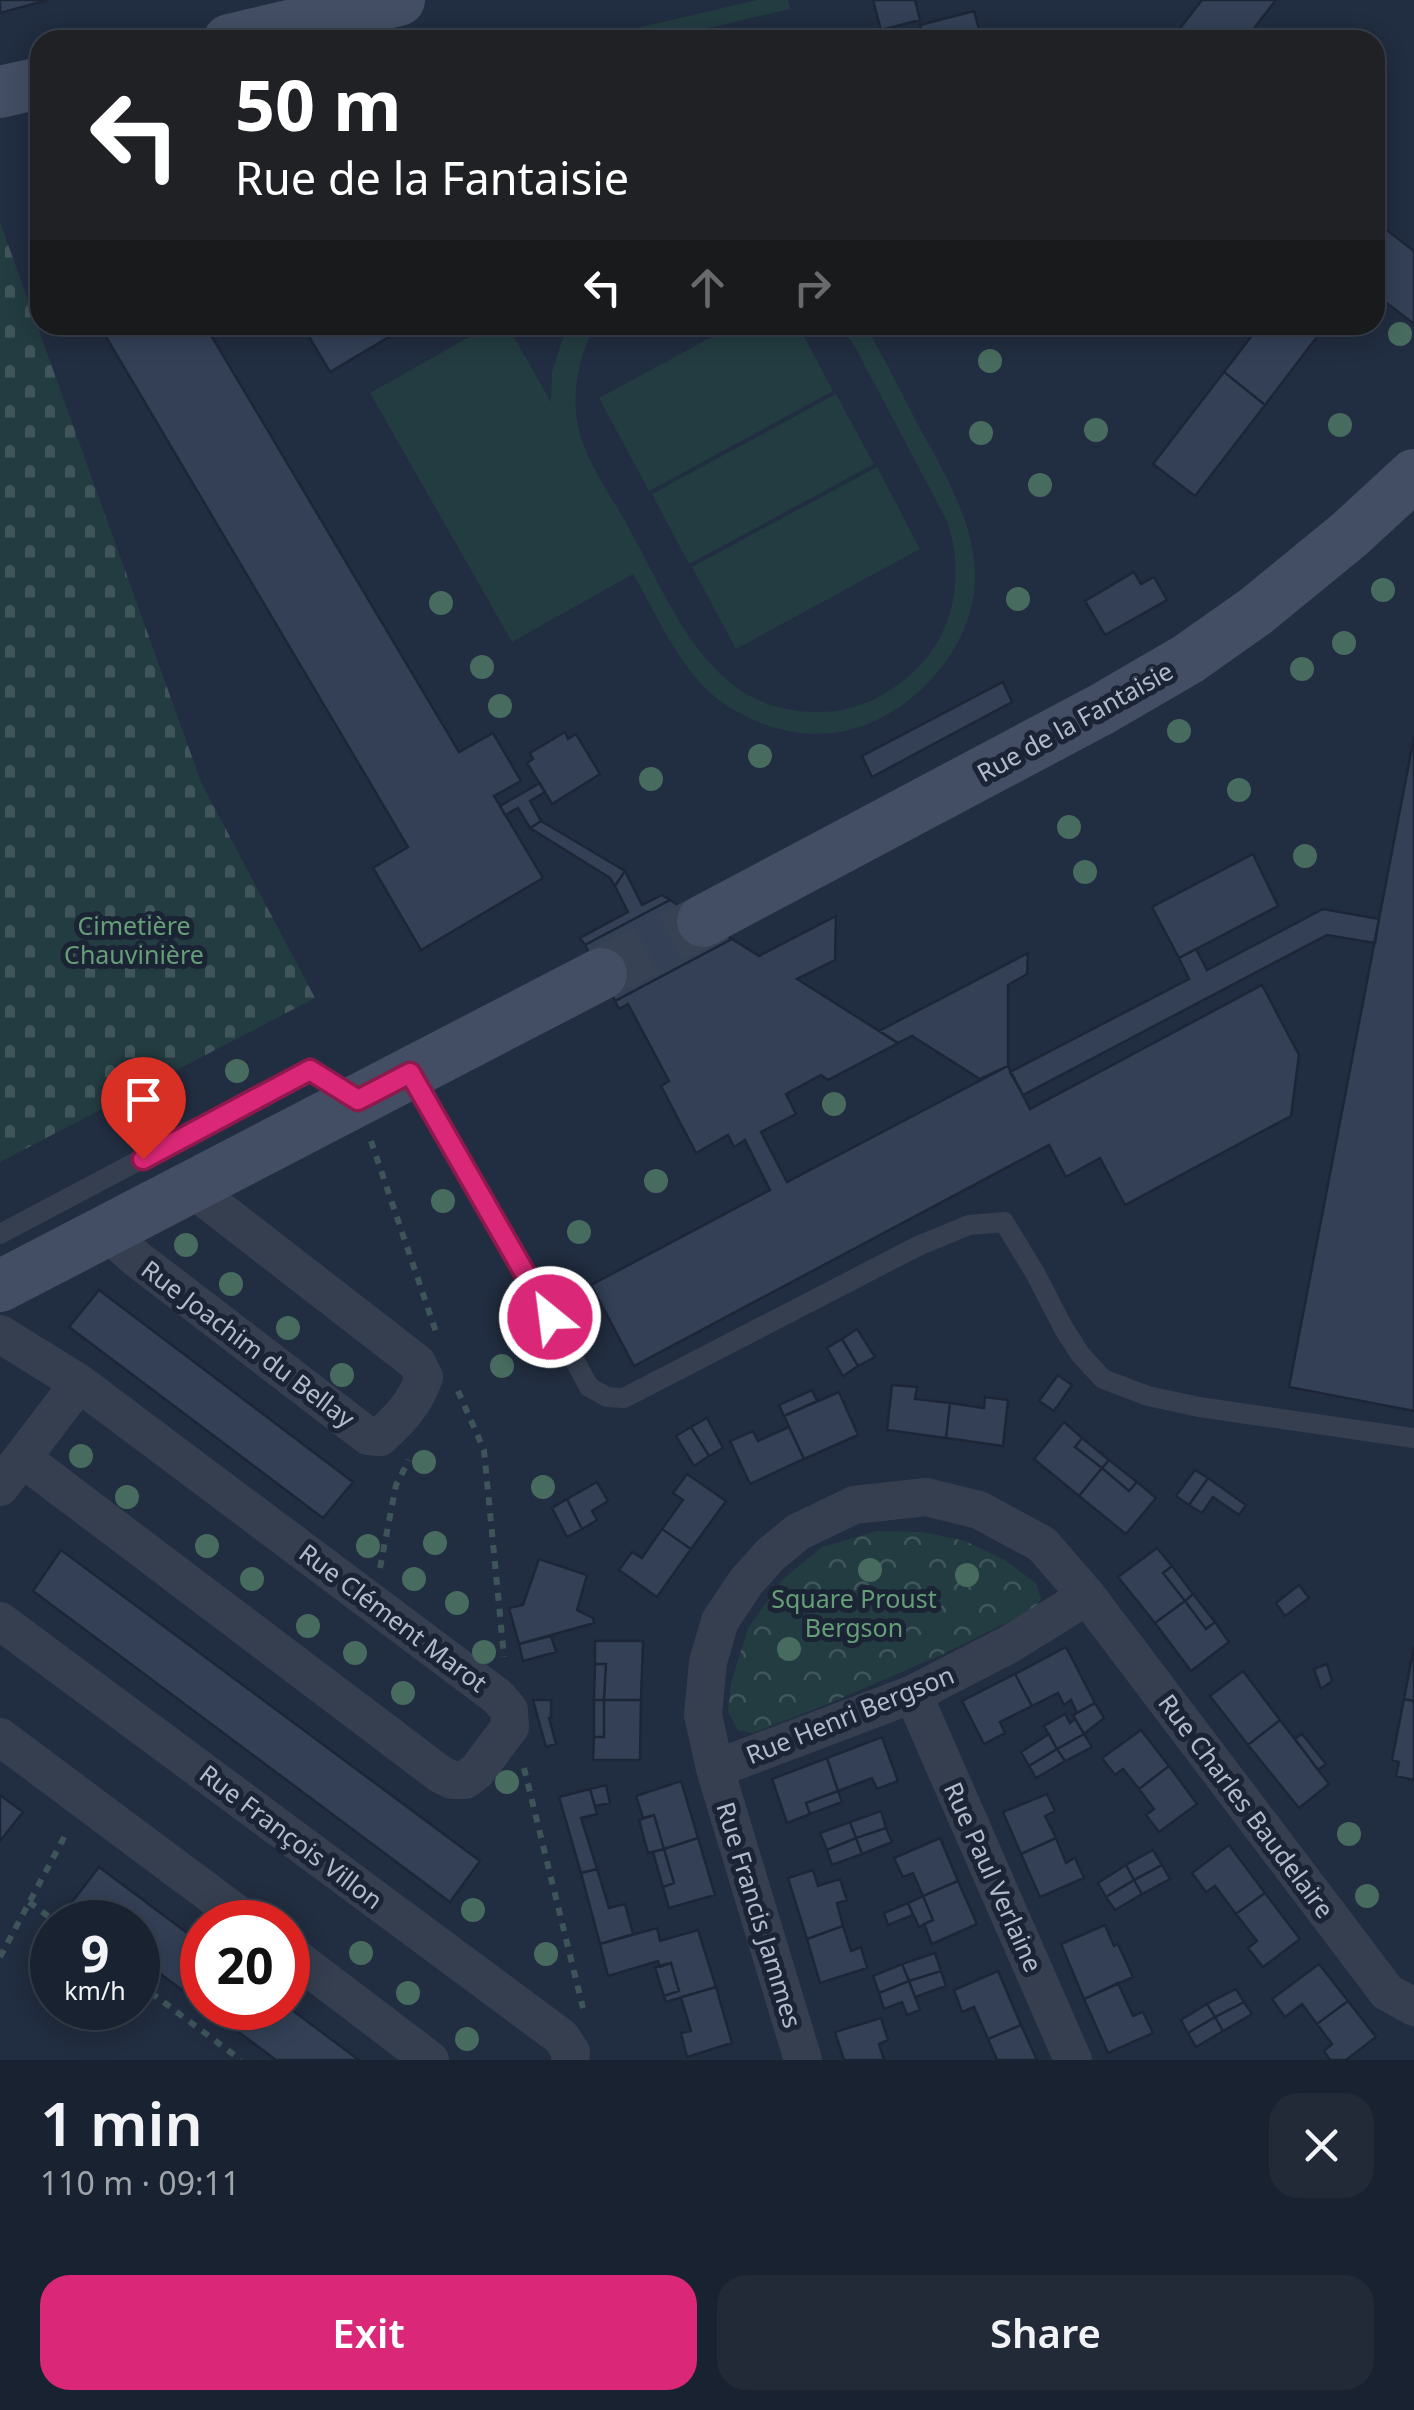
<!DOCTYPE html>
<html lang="en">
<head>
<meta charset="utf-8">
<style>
  body { margin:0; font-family:"Noto Sans",sans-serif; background:#222a38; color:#f1f3f6; height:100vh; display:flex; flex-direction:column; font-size:38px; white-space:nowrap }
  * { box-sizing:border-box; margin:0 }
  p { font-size:32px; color:#9fa4ab }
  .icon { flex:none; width:55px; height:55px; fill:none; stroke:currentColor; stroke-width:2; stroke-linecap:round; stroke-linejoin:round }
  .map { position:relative; height:2060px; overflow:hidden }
  .drawer { display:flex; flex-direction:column; background:#192230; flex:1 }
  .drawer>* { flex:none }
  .hud { position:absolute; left:30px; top:30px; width:1355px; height:305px; border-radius:30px; box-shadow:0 5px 25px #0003,0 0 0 2px #373f4c; background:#202124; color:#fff; overflow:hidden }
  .speed { position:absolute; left:30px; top:1900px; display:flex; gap:20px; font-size:50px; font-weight:700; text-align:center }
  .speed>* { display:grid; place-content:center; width:130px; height:130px; border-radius:50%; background:#192230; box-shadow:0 5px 25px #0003,0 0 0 2px #373f4c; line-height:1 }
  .speed small { font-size:25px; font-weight:400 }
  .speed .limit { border:15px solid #d22; background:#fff; color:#111 }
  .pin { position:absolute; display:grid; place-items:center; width:85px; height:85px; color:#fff; margin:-102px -42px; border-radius:50% 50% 50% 0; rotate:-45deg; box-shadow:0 0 10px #0007 }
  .pin .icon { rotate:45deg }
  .me { position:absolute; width:110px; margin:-55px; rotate:331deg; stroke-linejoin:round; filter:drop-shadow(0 0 8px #0008) }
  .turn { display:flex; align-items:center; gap:35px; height:210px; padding:0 40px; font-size:45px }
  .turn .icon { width:130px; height:130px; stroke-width:2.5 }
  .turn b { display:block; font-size:70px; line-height:85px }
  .lanes { display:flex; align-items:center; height:95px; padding:0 40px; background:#0003; justify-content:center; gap:50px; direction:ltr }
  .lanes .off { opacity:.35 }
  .round { display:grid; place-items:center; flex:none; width:105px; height:105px; border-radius:30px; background:#222a38 }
  .overview { display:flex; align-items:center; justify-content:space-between; height:170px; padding:0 40px }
  h1 { font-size:60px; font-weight:600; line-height:75px }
  .cta { display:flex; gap:20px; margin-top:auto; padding:20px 40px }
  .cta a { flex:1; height:115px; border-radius:30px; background:#db2777; color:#fff; font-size:40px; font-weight:600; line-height:115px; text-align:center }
  .cta a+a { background:#222a38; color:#f1f3f6 }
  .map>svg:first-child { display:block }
</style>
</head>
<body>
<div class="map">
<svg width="1414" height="2060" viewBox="0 0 1414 2060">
  <defs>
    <pattern id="cemetery-stones" width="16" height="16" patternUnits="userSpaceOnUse" patternTransform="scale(2.5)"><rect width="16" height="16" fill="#233c41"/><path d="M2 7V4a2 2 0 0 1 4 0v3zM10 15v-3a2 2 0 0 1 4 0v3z" fill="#41565b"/></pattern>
    <pattern id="park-crowns" width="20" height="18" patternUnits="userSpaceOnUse" patternTransform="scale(2.5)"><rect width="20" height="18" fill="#233c41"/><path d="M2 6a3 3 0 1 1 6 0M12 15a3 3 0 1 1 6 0" fill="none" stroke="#41565b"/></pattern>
  </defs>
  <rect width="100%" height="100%" fill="#212d40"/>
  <path fill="url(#cemetery-stones)" d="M0 222 201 782 315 998 0 1162Z"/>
  <path fill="url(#park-crowns)" d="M877 1531 923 1532 965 1541 1003 1559 1036 1583 1041 1599 1036 1607 1028 1612 941 1655 825 1705 753 1733 738 1730 728 1712 731 1683 748 1628 783 1579 822 1547Z"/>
  <path fill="#233c41" d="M757 0H788L790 9 656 40H586Z
    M490 325H507L551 402 552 372 567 325H595C580 355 572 387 577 421 583 459 612 496 630 530 678 617 715 724 836 711 873 706 909 682 931 652 958 614 962 564 947 521L856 349 841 325H865C883 356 899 387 915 419 941 467 973 517 975 573 978 644 913 717 845 731 805 739 764 729 729 707 682 677 660 620 633 574L512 642 370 393Z
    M734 325H798L833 391 649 491 599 398Z
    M836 394 874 464 689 564 652 494Z
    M877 467 920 549 736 649 692 567Z"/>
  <path fill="#334056" stroke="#1d2637" stroke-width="2.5" d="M0 0H47L0 13Z
    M873 0H915L920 20 881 30Z
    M1202 0H1276L1245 40H1171Z
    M974 11 982 40H924L920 25Z
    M1375 221 1414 251V324L1375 294Z
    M99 325H205L459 752 493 733 521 781 494 796 543 878 421 950 373 868 408 847Z
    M302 325H409L330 372Z
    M1260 325H1326L1265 405 1224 372Z
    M1224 372 1265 405 1195 496 1153 464Z
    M1134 572 1141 584 1154 577 1167 600 1105 635 1085 601Z
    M1003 682 1012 702 872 777 862 756Z
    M565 732 568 739 576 734 600 774 552 804 527 763 533 759 530 753Z
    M1414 737V1411L1289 1387Z
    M540 783 545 792 530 801 541 821 530 828 518 808 505 815 500 806Z
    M541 821 625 871 615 886 610 878 530 828Z
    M1253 854 1278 906 1179 958 1152 907Z
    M625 871 642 905 662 895 670 900 585 945 580 938 628 912 615 886Z
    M670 900 732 939 615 1001 585 945Z
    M1323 909 1379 919 1375 943 1327 935 1023 1095 1010 1072 1189 979 1179 958 1196 949 1207 970Z
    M836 916 835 960 797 979 898 1043 828 1080 821 1075 786 1094 796 1114 761 1132 787 1182 1008 1066 1030 1109 1262 985 1299 1055 1291 1116 1125 1205 1100 1158 1066 1177 1049 1145 634 1366 591 1285 770 1190 745 1140 734 1147 728 1135 696 1153 661 1086 669 1081 628 1004 619 1009 615 1001 732 939 759 956Z
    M1028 953 1027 974 1008 985V1066L980 1079 912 1036 898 1043 879 1031Z
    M99 1290 353 1482 323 1518 69 1327Z
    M857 1329 875 1357 858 1366 842 1339Z
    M842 1339 858 1366 843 1376 827 1348Z
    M1058 1375 1072 1385 1054 1411 1039 1401Z
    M892 1385 917 1387 915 1399 950 1403 946 1438 887 1430Z
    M812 1390 817 1401 784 1416 779 1405Z
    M839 1392 858 1435 804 1459 784 1416Z
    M985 1397 1008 1400 1003 1446 946 1438 950 1403 984 1408Z
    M707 1418 723 1448 709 1456 691 1427Z
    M1064 1422 1082 1438 1075 1447 1102 1468 1079 1496 1034 1459Z
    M691 1427 709 1456 694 1466 676 1436Z
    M789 1427 804 1459 750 1484 730 1441 753 1431 758 1441Z
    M1082 1438 1109 1460 1102 1468 1075 1447Z
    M1109 1460 1137 1482 1129 1491 1102 1468Z
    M1102 1468 1129 1491 1137 1482 1156 1498 1126 1534 1079 1496Z
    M1195 1470 1208 1478 1189 1505 1176 1496Z
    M687 1474 726 1501 691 1549 662 1529 683 1500 673 1493Z
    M1208 1478 1246 1505 1239 1515 1213 1497 1202 1513 1189 1505Z
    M597 1482 608 1501 592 1511 597 1520 582 1529 567 1499Z
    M567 1499 582 1529 567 1537 552 1508Z
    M662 1529 691 1549 657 1597 619 1570 632 1552 642 1558Z
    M1157 1548 1172 1566 1163 1573 1185 1601 1155 1623 1118 1577Z
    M61 1550 480 1861 450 1902 33 1591Z
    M539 1559 587 1575 577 1610 593 1618 594 1623 519 1644 509 1608 523 1605Z
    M1172 1566 1193 1594 1185 1601 1163 1573Z
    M1299 1585 1309 1598 1285 1616 1276 1603Z
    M1193 1594 1215 1622 1206 1629 1185 1601Z
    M1185 1601 1206 1629 1215 1622 1229 1642 1191 1671 1155 1623Z
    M551 1636 556 1652 523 1661 519 1644Z
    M595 1641H643L641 1700H604L606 1664H595Z
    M1066 1647 1095 1703 1077 1713 1071 1700 1064 1705 1058 1693 1032 1706 1015 1674Z
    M1414 1647V1701L1404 1699Z
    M595 1664H606L604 1700H594Z
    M1327 1664 1332 1681 1321 1689 1314 1669Z
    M1243 1671 1280 1720 1248 1745 1210 1696Z
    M1015 1674 1032 1706 1000 1722 1005 1733 984 1744 962 1701Z
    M1404 1699 1414 1701V1780L1396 1776 1399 1762 1392 1760Z
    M533 1700H551V1717L549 1718 556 1744 546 1747Z
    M594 1700H604V1737H594Z
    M604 1700H641L640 1760H593L594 1737H604Z
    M1095 1703 1104 1718 1084 1734 1073 1715Z
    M1065 1714 1070 1723 1075 1719 1084 1734 1057 1749 1044 1726Z
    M1280 1720 1329 1784 1299 1808 1248 1745Z
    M1141 1730 1169 1766 1139 1789 1123 1769 1115 1775 1102 1758Z
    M1049 1734 1057 1749 1029 1766 1021 1752Z
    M1084 1734 1092 1747 1065 1761 1057 1749Z
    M1302 1734 1326 1764 1318 1770 1295 1739Z
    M882 1737 898 1781 877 1789 872 1778 838 1791 827 1758Z
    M1057 1749 1065 1761 1036 1778 1029 1766Z
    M827 1758 838 1791 806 1803 810 1814 787 1823 772 1779Z
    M1169 1766 1197 1804 1159 1832 1146 1815 1154 1809 1139 1789Z
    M681 1781 698 1838 664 1849 654 1815 643 1818 636 1796Z
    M606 1785 610 1803 595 1806 590 1789Z
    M590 1789 597 1814 581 1818 597 1869 581 1873 559 1797Z
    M838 1791 842 1802 810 1814 806 1803Z
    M1047 1794 1055 1811 1045 1816 1056 1838 1021 1854 1003 1812Z
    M0 1795 23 1812 0 1841Z
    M881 1811 886 1828 856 1838 850 1822Z
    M654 1815 664 1849 648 1853 639 1820Z
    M850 1822 856 1838 827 1850 820 1833Z
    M886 1828 892 1842 862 1854 856 1838Z
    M698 1838 715 1895 669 1908 663 1887 674 1883 664 1849Z
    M856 1838 862 1854 832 1865 827 1850Z
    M940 1838 958 1881 923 1896 913 1873 903 1877 894 1858Z
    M1056 1838 1066 1863 1075 1858 1084 1878 1040 1897 1021 1854Z
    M1229 1845 1265 1893 1236 1914 1215 1886 1206 1892 1192 1873Z
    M664 1849 674 1883 663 1887 653 1852Z
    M1153 1850 1162 1865 1134 1880 1126 1865Z
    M1126 1865 1134 1880 1106 1897 1098 1883Z
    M1162 1865 1170 1879 1142 1894 1134 1880Z
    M99 1867 202 1944V2005L138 1957V1922H91L69 1906Z
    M597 1869 609 1908 625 1904 633 1934 600 1944 581 1873Z
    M813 1870 818 1886 840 1879 847 1900 837 1903 843 1926 807 1939 788 1878Z
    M1134 1880 1142 1894 1115 1910 1106 1897Z
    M958 1881 977 1924 932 1944 924 1924 933 1920 923 1896Z
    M1265 1893 1300 1939 1263 1967 1248 1948 1257 1941 1236 1914Z
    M923 1896 933 1920 919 1927 908 1903Z
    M908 1903 913 1915 888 1925 884 1913Z
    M1105 1925 1114 1946 1118 1944 1133 1977 1084 1999 1061 1944Z
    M843 1926 851 1951 861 1947 867 1968 820 1983 807 1939Z
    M657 1928 660 1941 698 1930 716 1987 666 2002 664 1996 679 1991 671 1963 660 1967 658 1961 608 1976 600 1944Z
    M935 1953 941 1971 909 1981 902 1964Z
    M671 1963 679 1991 664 1996 655 1967Z
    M902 1964 909 1981 879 1993 873 1976Z
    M1319 1964 1348 2001 1317 2024 1302 2004 1285 2017 1272 1999Z
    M941 1971 946 1986 915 1997 909 1981Z
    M998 1971 1021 2025 988 2039 974 2007 962 2012 954 1990Z
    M909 1981 920 2010 907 2015 902 2002 884 2009 879 1993Z
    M1118 1983 1133 2016 1143 2012 1153 2033 1108 2053 1084 1999Z
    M716 1987 732 2043 687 2057 681 2033 691 2031 681 1997Z
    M1236 1989 1244 2002 1215 2017 1207 2004Z
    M1348 2001 1376 2037 1346 2060H1330L1324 2051 1332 2044 1317 2024Z
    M1244 2002 1252 2014 1223 2031 1215 2017Z
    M1207 2004 1215 2017 1188 2033 1181 2020Z
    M288 2007 359 2060H276L206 2008Z
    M1215 2017 1223 2031 1196 2047 1188 2033Z
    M881 2018 888 2040 879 2044 884 2060H844L835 2032Z
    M1021 2025 1037 2060H997L988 2039Z"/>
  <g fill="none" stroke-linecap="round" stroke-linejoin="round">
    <path stroke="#374255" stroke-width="52" stroke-dasharray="52 26" stroke-linecap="butt" d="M601 974 703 921"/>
    <path stroke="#3d5559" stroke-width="6" stroke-dasharray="8 8" stroke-linecap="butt" d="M371 1141 436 1332
      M458 1391 484 1450 504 1657
      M380 1568 396 1485 409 1460
      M524 1768 583 2008
      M29 1902 56 1922
      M0 1957 68 1830
      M138 1983 241 2060"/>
    <path stroke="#363f50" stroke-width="20" d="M411 1075 540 1297 589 1387 607 1397 624 1398 918 1246 969 1225 1004 1222 1035 1273 1064 1329 1080 1354 1103 1379 1148 1396 1199 1407 1414 1438
      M0 1234 310 1070 352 1097"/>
    <path stroke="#363f50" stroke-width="38" d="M106 1231 137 1259 368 1436 380 1437C399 1420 416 1402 424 1377L417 1363 190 1187
      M0 1334 79 1383 498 1697 509 1710 510 1727 477 1771 465 1780H452L440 1774 22 1458
      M0 1487 79 1383
      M0 1621 561 2037 571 2052 570 2060
      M913 1694 1073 2060
      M0 1737 248 1922
      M715 1769 913 1694 1008 1645 1087 1596
      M288 1952 430 2060
      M803 2060 715 1769 703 1715 708 1662 720 1621 746 1582 770 1555 798 1532 854 1505 926 1497 979 1510 1042 1544 1087 1596 1387 1992 1414 2007"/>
    <path stroke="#434d63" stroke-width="52" d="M229 40 399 0
      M0 92 40 83
      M703 921 1102 709 1188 659 1256 611 1350 534 1414 475
      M0 1286 601 974"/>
  </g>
  <g fill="#476b5e">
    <circle cx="1400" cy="334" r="12"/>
    <circle cx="990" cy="361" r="12"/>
    <circle cx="1340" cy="425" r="12"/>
    <circle cx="1096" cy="430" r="12"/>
    <circle cx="981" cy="433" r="12"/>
    <circle cx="1040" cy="485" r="12"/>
    <circle cx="1383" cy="590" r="12"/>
    <circle cx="1018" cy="599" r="12"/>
    <circle cx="441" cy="603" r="12"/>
    <circle cx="1344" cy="643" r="12"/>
    <circle cx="482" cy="667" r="12"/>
    <circle cx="1302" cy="669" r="12"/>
    <circle cx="500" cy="706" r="12"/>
    <circle cx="1179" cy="731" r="12"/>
    <circle cx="760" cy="756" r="12"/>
    <circle cx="651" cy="779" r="12"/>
    <circle cx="1239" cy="790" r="12"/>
    <circle cx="1069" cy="827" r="12"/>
    <circle cx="1305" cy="856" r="12"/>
    <circle cx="1085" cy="872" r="12"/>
    <circle cx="237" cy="1071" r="12"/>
    <circle cx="834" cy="1104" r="12"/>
    <circle cx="656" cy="1181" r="12"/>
    <circle cx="443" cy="1201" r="12"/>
    <circle cx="579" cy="1232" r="12"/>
    <circle cx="186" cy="1245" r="12"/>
    <circle cx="231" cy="1284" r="12"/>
    <circle cx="288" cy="1328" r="12"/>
    <circle cx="502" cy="1366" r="12"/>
    <circle cx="342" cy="1375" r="12"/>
    <circle cx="81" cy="1456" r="12"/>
    <circle cx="424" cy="1462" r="12"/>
    <circle cx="543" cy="1487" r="12"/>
    <circle cx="127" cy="1497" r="12"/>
    <circle cx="435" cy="1543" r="12"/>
    <circle cx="207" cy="1546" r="12"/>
    <circle cx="368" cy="1546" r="12"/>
    <circle cx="870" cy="1570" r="12"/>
    <circle cx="967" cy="1575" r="12"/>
    <circle cx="252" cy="1579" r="12"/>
    <circle cx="414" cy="1579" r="12"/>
    <circle cx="457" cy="1603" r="12"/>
    <circle cx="308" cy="1626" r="12"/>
    <circle cx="789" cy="1649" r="12"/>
    <circle cx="484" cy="1652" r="12"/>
    <circle cx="355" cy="1653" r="12"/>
    <circle cx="403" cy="1693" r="12"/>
    <circle cx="507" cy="1782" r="12"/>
    <circle cx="1349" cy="1834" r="12"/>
    <circle cx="1367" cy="1896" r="12"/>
    <circle cx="473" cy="1910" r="12"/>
    <circle cx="361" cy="1953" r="12"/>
    <circle cx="546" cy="1954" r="12"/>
    <circle cx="408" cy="1993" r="12"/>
    <circle cx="467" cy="2039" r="12"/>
  </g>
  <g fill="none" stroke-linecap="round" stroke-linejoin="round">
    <defs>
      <path id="route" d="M143 1159 310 1070 358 1100 410 1073 550 1317"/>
    </defs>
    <use href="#route" stroke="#8e194d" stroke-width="25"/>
    <use href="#route" stroke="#db2777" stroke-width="18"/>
  </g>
  <g text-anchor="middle" stroke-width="10" stroke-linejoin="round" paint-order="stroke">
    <g font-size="25" fill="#b2bacb" stroke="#1b2435">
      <text transform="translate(1075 722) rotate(-29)" y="9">Rue de la Fantaisie</text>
      <text transform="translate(248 1344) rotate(37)" y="9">Rue Joachim du Bellay</text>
      <text transform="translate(393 1618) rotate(37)" y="9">Rue Clément Marot</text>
      <text transform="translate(850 1715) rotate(-22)" y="9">Rue Henri Bergson</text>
      <text transform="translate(1246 1806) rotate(53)" y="9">Rue Charles Baudelaire</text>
      <text transform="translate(291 1837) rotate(37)" y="9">Rue François Villon</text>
      <text transform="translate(993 1877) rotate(66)" y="9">Rue Paul Verlaine</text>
      <text transform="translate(759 1915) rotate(73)" y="9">Rue Francis Jammes</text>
    </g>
    <g font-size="25" fill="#669e77" stroke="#1b2435">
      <text x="134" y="935">Cimetière<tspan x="134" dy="29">Chauvinière</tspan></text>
      <text x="854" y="1608">Square Proust<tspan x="854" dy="29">Bergson</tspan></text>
    </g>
  </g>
</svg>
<div class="speed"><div>9<small>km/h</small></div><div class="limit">20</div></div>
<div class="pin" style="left:143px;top:1159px;background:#d93025"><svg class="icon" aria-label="arrive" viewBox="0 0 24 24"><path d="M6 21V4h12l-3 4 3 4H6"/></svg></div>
<svg class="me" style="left:550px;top:1317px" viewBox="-20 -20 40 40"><circle r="17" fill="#db2777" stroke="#fff" stroke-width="3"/><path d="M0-11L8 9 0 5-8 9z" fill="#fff"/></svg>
<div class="hud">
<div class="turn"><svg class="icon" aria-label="left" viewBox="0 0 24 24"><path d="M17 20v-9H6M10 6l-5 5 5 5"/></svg><div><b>50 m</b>Rue de la Fantaisie</div></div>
<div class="lanes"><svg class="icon" aria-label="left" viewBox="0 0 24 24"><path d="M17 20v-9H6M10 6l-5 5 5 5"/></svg><svg class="icon off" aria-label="ahead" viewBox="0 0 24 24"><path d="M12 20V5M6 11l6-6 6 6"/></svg><svg class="icon off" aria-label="right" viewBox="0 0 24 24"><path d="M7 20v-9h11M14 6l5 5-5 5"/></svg></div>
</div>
</div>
<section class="drawer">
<div class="overview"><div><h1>1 min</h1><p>110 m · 09:11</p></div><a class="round"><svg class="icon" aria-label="close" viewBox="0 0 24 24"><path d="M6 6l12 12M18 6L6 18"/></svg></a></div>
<div class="cta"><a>Exit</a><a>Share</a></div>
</section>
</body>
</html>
